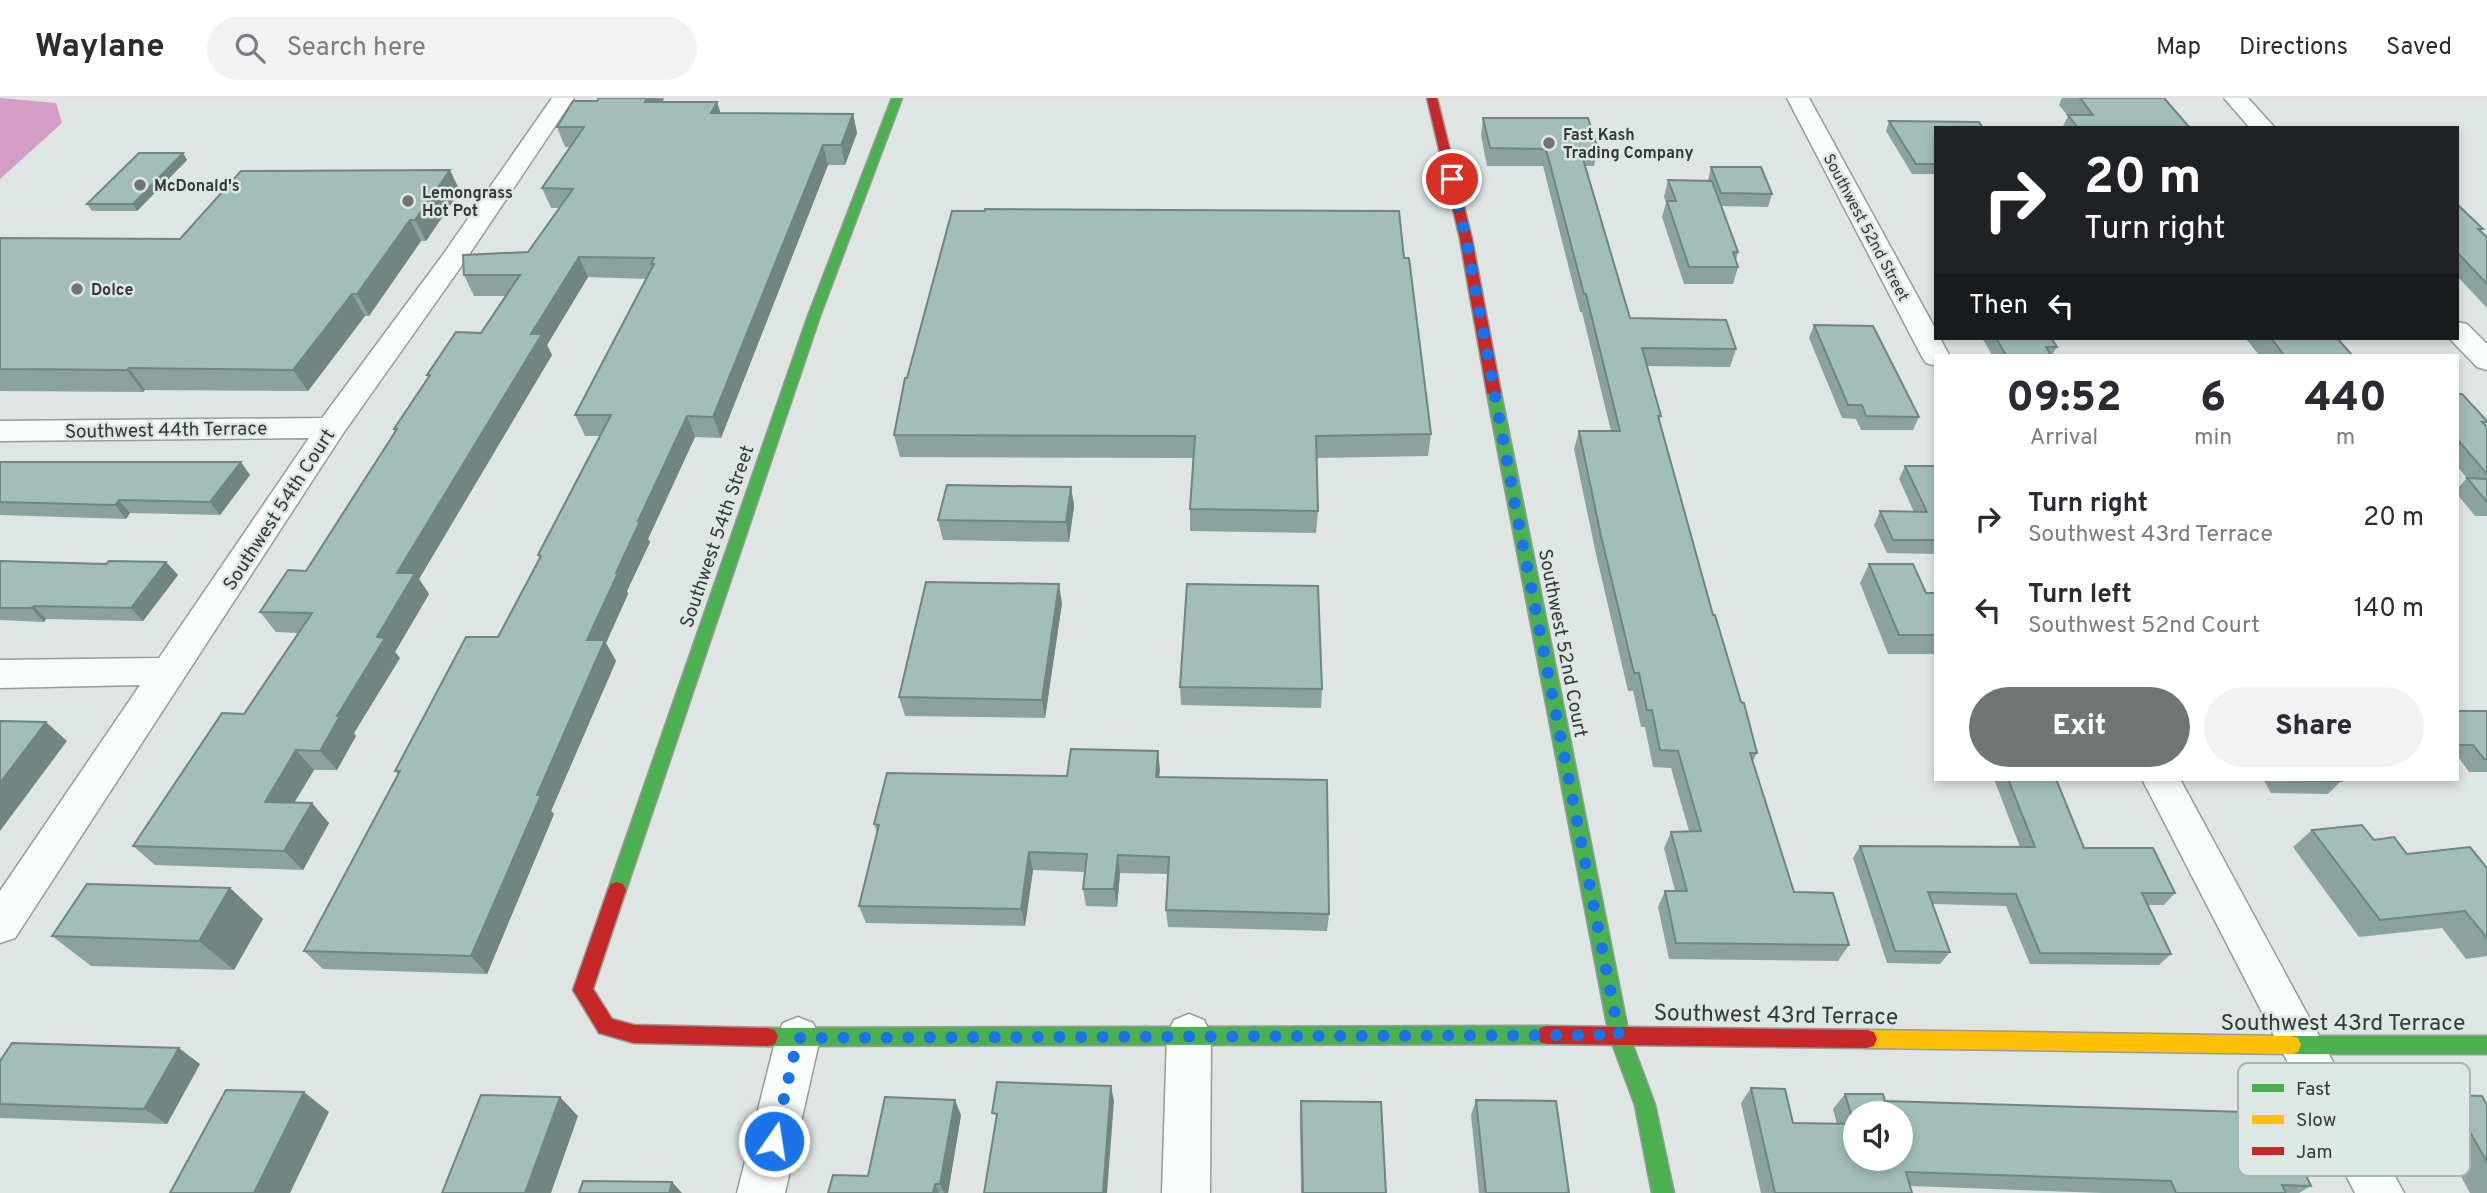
<!DOCTYPE html>
<html lang="en">
<head>
<meta charset="utf-8">
<style>
  body { margin:0; font-family:Overpass,sans-serif; background:#f2f2f3; color:#2b2b33; height:100vh; display:flex; flex-direction:column; font-size:26px; white-space:nowrap }
  * { box-sizing:border-box; margin:0 }
  p { font-size:23px; color:#7c7c81 }
  .icon { flex:none; width:38px; height:38px; fill:none; stroke:currentColor; stroke-width:2; stroke-linecap:round; stroke-linejoin:round }
  .map { position:relative; flex:1; overflow:hidden }
  .details { position:absolute; left:1934px; top:256px; width:525px; height:427px; display:flex; flex-direction:column; background:#fff; border-radius:0px; box-shadow:0 4px 10px #0003 }
  .details>* { flex:none }
  .guide { position:absolute; left:1934px; top:28px; width:525px; height:214px; border-radius:0px; box-shadow:0 4px 10px #0003; background:#202124; color:#fff; overflow:hidden }
  .buttons { position:absolute; left:1843px; top:1003px; display:grid; gap:14px }
  .buttons a { display:grid; place-items:center; width:70px; height:70px; border-radius:50%; background:#fff; box-shadow:0 4px 10px #0003; font-size:35px }
  .pin { position:absolute; display:grid; place-items:center; width:60px; height:60px; color:#fff; margin:-30px; border:4px solid #fff; border-radius:50%; box-shadow:0 2px 7px #0007 }
  .me { position:absolute; width:77px; margin:-38px; rotate:13deg; stroke-linejoin:round; filter:drop-shadow(0 0 5px #0008) }
  .turn { display:flex; align-items:center; gap:24px; height:147px; padding:0 35px; font-size:32px }
  .turn .icon { width:91px; height:91px; stroke-width:2.5 }
  .turn b { display:block; font-size:49px; line-height:60px }
  .then { display:flex; align-items:center; height:66px; padding:0 35px; background:#0003; gap:14px; font-size:26px }
  .eta { display:flex; justify-content:space-evenly; align-items:center; height:119px; text-align:center }
  .eta b { font-size:42px; font-weight:800; line-height:49px }
  .button { display:flex; gap:14px; margin-top:auto; padding:14px 35px }
  .button a { flex:1; height:80px; border-radius:42px; background:#717574; color:#fff; font-size:28px; font-weight:800; line-height:80px; text-align:center }
  .button a+a { background:#f2f2f3; color:#2b2b33 }
  ul { padding:0; list-style:none }
  li { display:flex; align-items:center; gap:21px; height:91px; padding:0 35px }
  li div { flex:1 }
  li b { display:block; font-size:26px }
  li em { font-style:normal }
  header { display:flex; align-items:center; gap:42px; box-sizing:border-box; height:98px; padding:0 35px; background:#fff; border-bottom:2px solid #e1e1e2 }
  header strong { font-size:33px }
  nav { display:flex; gap:38px; margin-inline-start:auto; font-size:24px }
  .search { width:490px; height:63px; background:#f2f2f3; display:flex; align-items:center; gap:18px; box-sizing:border-box; padding:0 24px; border-radius:38px; color:#7c7c81; font-size:26px }
  .map>svg:first-child { display:block }
</style>
</head>
<body>
<header>
<strong>Waylane</strong>
<div class="search"><svg class="icon" aria-label="search" viewBox="0 0 24 24"><circle cx="10" cy="10" r="6"/><path d="M15 15l6 6"/></svg>Search here</div>
<nav><a>Map</a><a>Directions</a><a>Saved</a></nav>
</header>
<div class="map">
<svg width="2487" height="1095" viewBox="0 0 2487 1095">
  <rect width="100%" height="100%" fill="#dfe5e3"/>
  <path fill="#d39dc5" d="M0 0 56 5 62 25 0 81Z"/>
  <g fill="none" stroke-linecap="round" stroke-linejoin="round">
    <defs>
      <path id="street" d="M552 0H574L460 170 342 337 15 840 0 845V793L140 587 0 590V562L159 560 309 340 0 343V323L322 320 442 158Z
        M1787 0H1809L1936 232V240H1940L1949 257H1936V268L1926 265 1922 259Z
        M2224 0H2248L2275 30H2250Z
        M2457 224 2467 226 2487 246V272L2477 269 2449 240H2457Z
        M2142 681H2180L2404 1095H2355Z
        M1189 916 1204 922 1211 937 1210 1095H1162L1167 937 1174 922Z
        M798 919 813 925 820 940 785 1095H737L776 940 783 925Z"/>
      <path id="fast" d="M892 0H902L820 218 626 792 623 798 617 800 611 798 608 792 808 218Z
        M1494 291 1501 295 1629 937 1655 1007 1674 1095H1652L1635 1007 1609 937 1487 295Z
        M1547 928 1554 930 1557 937 1554 944 1547 946 768 948 761 946 758 939 761 932 768 930Z
        M2291 938H2487V956H2291L2284 954 2281 947 2284 940Z"/>
      <path id="slow" d="M1867 932 2291 938 2298 940 2301 947 2298 954 2291 956 1867 950 1860 948 1857 941 1860 934Z"/>
      <path id="jam" d="M1427 0H1437L1472 141 1501 295 1494 299 1487 295 1460 141Z
        M617 784 623 786 626 792 593 891 612 921 634 927 768 930 775 932 778 939 775 946 768 948 634 945 599 935 573 892 608 792 611 786Z
        M1547 928 1867 932 1874 934 1877 941 1874 948 1867 950 1547 946 1540 944 1537 937 1540 930Z"/>
    </defs>
    <use href="#street" stroke="#979b9a" stroke-width="3"/>
    <use href="#fast" stroke="#979b9a" stroke-width="3"/>
    <use href="#slow" stroke="#979b9a" stroke-width="3"/>
    <use href="#jam" stroke="#979b9a" stroke-width="3"/>
    <use href="#street" fill="#fafbfb" fill-rule="evenodd"/>
    <use href="#fast" fill="#4caf50" fill-rule="evenodd"/>
    <use href="#slow" fill="#ffc107" fill-rule="evenodd"/>
    <use href="#jam" fill="#c62828" fill-rule="evenodd"/>
  </g>
  <path fill="#8ba39e" d="M599 0H664L662 4H717L721 16H853L857 35 845 67H828L721 340 695 339 648 441 650 444 627 493 628 496 606 545 616 563 551 713 554 716 487 876 323 871 304 853 398 676 395 673 498 539 540 460 538 457 601 338H585L575 317 647 181 588 179 547 247 552 257 419 481 429 496 395 554 400 560 354 635 356 638 337 672H314L294 705 329 725 303 772 155 767 133 748 244 616 298 535 276 534 260 514 306 473 395 334 394 331 428 280 427 277 481 235 506 198H474L464 177 528 154 559 110H551L542 90 571 49H565L557 29 597 3Z
    M2062 0H2164L2190 30H2062L2068 18 2059 7Z
    M1483 20 1598 51 1594 68H1586L1630 220 1736 251 1730 269 1647 268 1661 318 1659 324 1713 517 1757 655 1753 663 1794 794 1849 847 1838 863 1669 861 1658 809 1665 793H1675L1664 750 1671 734 1689 733 1671 670 1653 669 1645 629H1641L1633 593H1628L1596 456 1574 351 1579 333H1611L1582 214H1580L1543 68H1487L1481 37Z
    M1889 23 1936 30V76H1912L1886 33Z
    M183 55 187 62 137 113H92L87 106Z
    M1711 69 1772 96 1768 109 1721 108 1738 154 1736 162 1738 169 1733 186H1684L1662 119 1666 105 1664 99 1668 82 1708 83Z
    M460 93 426 143H421L369 218H365L308 293 145 292 143 294 0 293V140L180 141Z
    M2457 106 2483 131 2481 133 2487 139V210L2457 178Z
    M1404 160 1431 336 1428 358 1317 360 1318 413 1316 435 1190 433V411L1193 360 900 359 894 337Z
    M1814 227 1919 319 1913 332H1861L1856 321 1842 320 1809 240Z
    M1982 240H2051L2057 249 2052 257H1992Z
    M2247 240H2337L2352 257H2259L2246 241Z
    M2457 296 2487 323 2485 327 2487 329V418H2475L2457 396V391L2467 380 2457 368Z
    M0 364 250 377 220 417 130 415 126 421 0 417Z
    M1905 368H1936V456L1887 455 1874 427 1880 413 1914 414 1899 381Z
    M1071 389 1074 408 1069 444 943 442 938 422Z
    M0 463 106 466 166 464 178 477 143 523 46 521 44 524 0 522Z
    M1869 466 1926 495H1936V556H1888L1860 485Z
    M1062 505 1045 620 905 618 899 599Z
    M1180 589 1322 591 1321 610 1181 607Z
    M2457 613H2487V674H2469L2459 660 2457 659Z
    M1158 653 1159 679 1329 816 1327 833 1168 829 1166 812 1168 776 1120 775 1117 809 1086 808 1083 791 1085 774 1033 772 1025 828 866 825 859 808 877 734 874 726 1067 678Z
    M1994 681H2056L2084 750 2175 795 2164 807H2148L2171 856 2159 867 2030 866 2006 808 1932 806 1950 854 1940 866 1887 865 1853 760 1860 748 2020 749Z
    M2263 681H2341L2340 682 2341 683 2328 696 2271 695Z
    M2312 732 2374 742 2407 756 2487 770V858L2466 861 2442 830 2359 839 2293 749Z
    M230 790 263 821 234 872 91 868 52 838Z
    M0 963 200 966 167 1026 0 1020Z
    M1751 990 1793 1025 1837 1026 1833 1011 1845 996 2311 1088 2299 1095H2103L1910 1088 1912 1095H1761L1741 1005Z
    M2449 997 2487 1007V1095H2470L2425 1012Z
    M1476 1002 1569 1095H1479L1471 1017Z
    M1301 1003 1386 1095H1301L1300 1018Z
    M961 1017 948 1095H828L868 1078Z"/>
  <path fill="#718581" d="M647 0 664 1 651 24 645 4Z
    M717 4 723 24 711 15Z
    M853 16 857 35 845 67 841 47Z
    M823 47 828 67 721 340 713 319Z
    M183 55 187 62 137 113 133 106Z
    M450 72 460 93 426 143 415 122Z
    M410 122 421 143 369 218 357 196Z
    M579 159 588 179 547 247 552 257 419 481 429 496 395 554 400 560 354 635 356 638 337 672 320 653 337 618 377 539 397 475 531 236Z
    M352 196 365 218 308 293 293 272Z
    M129 270 145 292 143 294 127 272Z
    M687 318 695 339 648 441 650 444 627 493 628 496 606 545 616 563 551 713 554 716 487 876 471 858 537 697 587 542 638 423Z
    M241 364 250 377 220 417 210 404Z
    M1071 389 1074 408 1069 444 1066 424Z
    M119 402 130 415 126 421 115 407Z
    M166 464 178 477 143 523 131 510Z
    M1059 486 1062 505 1045 620 1042 602Z
    M34 508 46 521 44 524 31 510Z
    M46 624 67 643 0 733V685Z
    M296 652 314 672 283 723 265 704Z
    M1158 653 1160 672 1157 697 1156 679Z
    M312 705 329 725 303 772 284 753Z
    M1029 754 1033 772 1025 828 1021 811Z
    M1118 757 1120 775 1117 809 1114 791Z
    M230 790 263 821 234 872 199 843Z
    M179 950 200 966 167 1026 144 1011Z
    M1111 988 1114 1003 1107 1095H1103Z
    M304 994 329 1014 290 1095H254Z
    M560 999 578 1018 551 1095H525Z
    M955 1002 961 1017 948 1095H944L940 1086Z
    M672 1084 682 1095H669Z
    M935 1086 939 1095H933Z"/>
  <path fill="#a2beb8" stroke="#718581" stroke-width="2" fill-rule="evenodd" d="M599 0H647L645 4H717L711 15 853 16 841 47H823L713 319 687 318 638 423H640L616 475H618L587 542H605L537 697H541L471 858 304 853 400 673H395L466 539H498L541 458 538 457 611 317H575L654 166H651L654 160 579 159 531 236H542L397 475H415L377 539 385 540 337 618H340L320 653 296 652 265 704 312 705 284 753 133 748 222 615 244 616 312 515 260 514 288 472 306 473 397 331H394L430 277H427L456 234 481 235 520 177H464L463 157 528 154 573 91 542 90 584 29H557L573 3H597Z
    M2080 0H2164L2190 30H2078L2068 17H2093Z
    M1483 20H1588L1598 51H1580L1630 220 1726 222 1736 251 1642 250 1661 318H1658L1713 517H1715L1741 604 1744 605 1757 655H1750L1794 794 1833 795 1849 847 1676 845 1665 793H1687L1671 734 1701 733 1678 653 1660 652 1652 612H1647L1639 575H1634L1601 438 1579 333H1620L1586 196H1584L1546 51 1490 50Z
    M1889 23 1979 24 1983 30H1936V66H1916Z
    M139 55H183L133 106H87Z
    M1711 69H1761L1772 96 1721 95Z
    M450 72 415 122H410L357 196H352L293 272 129 270 127 272 0 271V140L180 141 241 73Z
    M1668 82 1712 83 1738 154H1733L1738 169H1689L1667 103H1676Z
    M2457 106 2483 131H2478L2487 139V186L2457 154Z
    M985 111 1399 113 1404 160H1409L1431 336 1316 338 1318 413 1190 411 1195 338 894 337 905 280H907L952 113H985Z
    M1814 227 1873 228 1919 319 1866 318 1862 307H1848Z
    M1996 240H2051L2057 249H2046L2051 257H2006Z
    M2271 240H2337L2352 257H2284Z
    M2457 296H2462L2487 323V324H2482L2487 329V376L2457 341Z
    M0 364H241L210 404 119 402 115 407 0 404Z
    M1905 368H1936V442H1893L1880 413 1927 414Z
    M2467 380 2487 381V404Z
    M947 387 1071 389 1066 424 938 422Z
    M0 463 106 466 109 463 166 464 131 510 34 508 31 510H0Z
    M1869 466H1913L1926 495H1936V537H1899Z
    M926 484 1059 486 1042 602 899 599Z
    M1187 486 1318 488 1322 591 1180 589Z
    M2457 613H2487V661H2484L2473 647H2457Z
    M0 623 46 624 0 685Z
    M1071 651 1158 653 1156 679 1327 682 1329 816 1166 812 1169 759 1118 757 1114 791H1083L1087 756 1029 754 1021 811 859 808 879 727 874 726 887 675 1067 678Z
    M2008 681H2056L2084 750H2153L2175 795H2142L2171 856 2040 855 2016 796 1928 794 1950 854 1895 853 1860 748 2035 749Z
    M2283 681H2339L2341 683 2284 682Z
    M2362 727 2374 742 2394 739 2407 756 2470 749 2487 770V840L2465 813 2380 822 2312 732Z
    M87 786 230 790 199 843 52 838Z
    M12 945 179 950 144 1011 0 1006V963Z
    M997 984 1111 988 1103 1095H984L997 1016 992 1015Z
    M1751 990 1785 991 1793 1025 1854 1026 1845 996H1883L1885 1003 2277 1015 2311 1088 2282 1087 2286 1095H2176L2171 1083 1906 1074 1912 1095H1775ZM1855 1015H1900V1060H1855Z
    M226 992 304 994 254 1095H170Z
    M481 997 560 999 525 1095H442Z
    M2449 997 2482 998 2487 1007V1064Z
    M885 999 955 1002 940 1086H935L933 1095H828L833 1077 868 1078Z
    M1476 1002 1556 1003 1569 1095H1486Z
    M1301 1003 1381 1004 1386 1095H1303Z
    M583 1083 672 1084 669 1095H579Z"/>
  <g fill="none" stroke-linecap="round" stroke-linejoin="round">
    <path stroke="#1a73e8" stroke-width="12" stroke-dasharray="0 21.6" d="M774 1043 798 940 1619 937 1516 412 1466 141 1452 81"/>
  </g>
  <g fill="#717574" stroke="#dde7e4" stroke-width="2.5">
    <circle cx="1549" cy="45" r="7"/>
    <circle cx="140" cy="87" r="7"/>
    <circle cx="408" cy="103" r="7"/>
    <circle cx="77" cy="191" r="7"/>
  </g>
  <g text-anchor="middle" stroke-width="5" stroke-linejoin="round" paint-order="stroke">
    <g font-size="16" font-weight="bold" fill="#363938" stroke="#dde7e4" text-anchor="start">
      <text x="1563" y="42">Fast Kash<tspan x="1563" dy="18">Trading Company</tspan></text>
      <text x="154" y="93">McDonald's</text>
      <text x="422" y="100">Lemongrass<tspan x="422" dy="18">Hot Pot</tspan></text>
      <text x="91" y="197">Dolce</text>
    </g>
    <g font-size="16" fill="#363938" stroke="#dde7e4">
      <text transform="translate(1867 129) rotate(62)" y="6">Southwest 52nd Street</text>
    </g>
    <g font-size="19" fill="#363938" stroke="#dde7e4">
      <text transform="translate(166 331) rotate(-1)" y="7">Southwest 44th Terrace</text>
      <text transform="translate(278 411) rotate(-57)" y="7">Southwest 54th Court</text>
      <text transform="translate(716 438) rotate(-71)" y="7">Southwest 54th Street</text>
      <text transform="translate(1564 545) rotate(79)" y="7">Southwest 52nd Court</text>
    </g>
    <g font-size="23" fill="#363938" stroke="#dde7e4">
      <text transform="translate(1776 916) rotate(1)" y="8">Southwest 43rd Terrace</text>
      <text x="2343" y="932">Southwest 43rd Terrace</text>
    </g>
  </g>
  <rect x="2238" y="965" width="232" height="113" rx="10" fill="#dde7e4" stroke="#abb3b0" stroke-width="2"/>
  <rect x="2252" y="986" width="32" height="8" fill="#4caf50"/>
  <rect x="2252" y="1017" width="32" height="9" fill="#ffc107"/>
  <rect x="2252" y="1049" width="32" height="8" fill="#c62828"/>
  <g font-size="19" fill="#363938">
    <text x="2296" y="997">Fast</text>
    <text x="2296" y="1028">Slow</text>
    <text x="2296" y="1060">Jam</text>
  </g>
</svg>
<div class="buttons">
<a><svg class="icon" aria-label="sound" viewBox="0 0 24 24"><path d="M4 9h4l5-4v14l-5-4H4zM17 9q2 3 0 6"/></svg></a>
</div>
<div class="pin" style="left:1452px;top:81px;background:#d93025"><svg class="icon" aria-label="arrive" viewBox="0 0 24 24"><path d="M6 21V4h12l-3 4 3 4H6"/></svg></div>
<svg class="me" style="left:774px;top:1043px" viewBox="-20 -20 40 40"><circle r="17" fill="#1a73e8" stroke="#fff" stroke-width="3"/><path d="M0-11L8 9 0 5-8 9z" fill="#fff"/></svg>
<div class="guide">
<div class="turn"><svg class="icon" aria-label="right" viewBox="0 0 24 24"><path d="M7 20v-9h11M14 6l5 5-5 5"/></svg><div><b>20 m</b>Turn right</div></div>
<div class="then">Then<svg class="icon" aria-label="left" viewBox="0 0 24 24"><path d="M17 20v-9H6M10 6l-5 5 5 5"/></svg></div>
</div>
<section class="details">
<div class="eta">
<div><b>09:52</b><p>Arrival</p></div>
<div><b>6</b><p>min</p></div>
<div><b>440</b><p>m</p></div>
</div>
<ul>
<li><svg class="icon" aria-label="right" viewBox="0 0 24 24"><path d="M7 20v-9h11M14 6l5 5-5 5"/></svg><div><b>Turn right</b><p>Southwest 43rd Terrace</p></div><em>20 m</em></li>
<li><svg class="icon" aria-label="left" viewBox="0 0 24 24"><path d="M17 20v-9H6M10 6l-5 5 5 5"/></svg><div><b>Turn left</b><p>Southwest 52nd Court</p></div><em>140 m</em></li>
</ul>
<div class="button"><a>Exit</a><a>Share</a></div>
</section>
</div>
</body>
</html>
